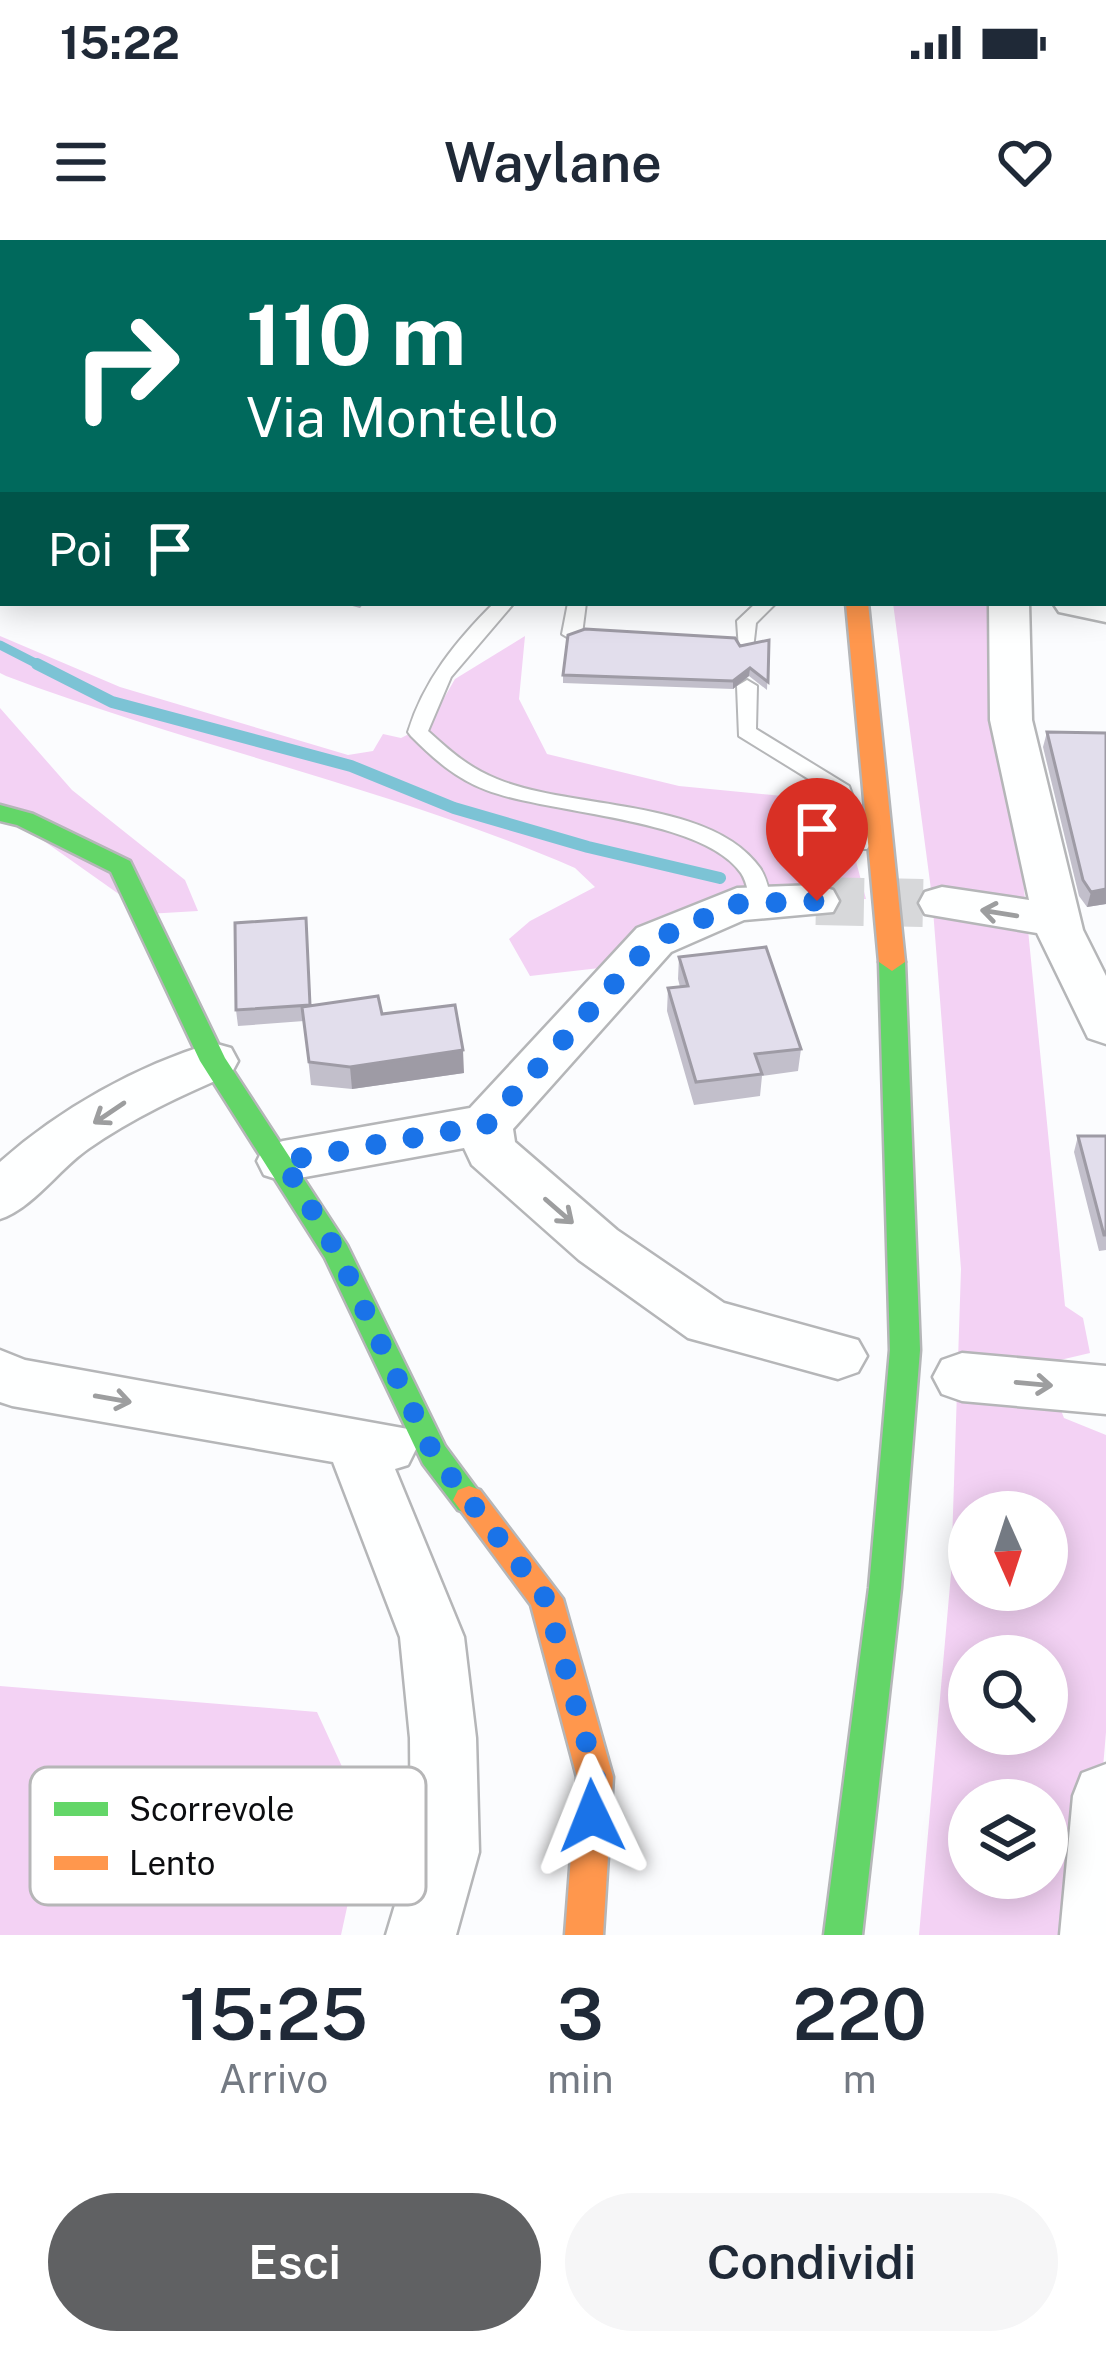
<!DOCTYPE html>
<html lang="it">
<head>
<meta charset="utf-8">
<style>
  body { margin:0; font-family:"Public Sans",sans-serif; background:#f6f6f7; color:#1f2937; height:100vh; display:flex; flex-direction:column; font-size:45px; white-space:nowrap }
  * { box-sizing:border-box; margin:0 }
  p { font-size:39px; color:#747a83 }
  .icon { flex:none; width:66px; height:66px; fill:none; stroke:currentColor; stroke-width:2; stroke-linecap:round; stroke-linejoin:round }
  .map { position:relative; height:1695px; overflow:hidden }
  .drawer { display:flex; flex-direction:column; background:#fff; flex:1 }
  .drawer>* { flex:none }
  .guide { position:absolute; left:0px; top:0px; width:1107px; height:366px; box-shadow:0 6px 30px #0003; background:#00695c; color:#fff; overflow:hidden }
  .needle { width:78px; rotate:177deg }
  .controls { position:absolute; left:948px; top:1251px; display:grid; gap:24px }
  .controls a { display:grid; place-items:center; width:120px; height:120px; border-radius:50%; background:#fff; box-shadow:0 6px 30px #0003; font-size:60px }
  .pin { position:absolute; display:grid; place-items:center; width:102px; height:102px; color:#fff; margin:-123px -51px; border-radius:50% 50% 50% 0; rotate:-45deg; box-shadow:0 0 12px #0007 }
  .pin .icon { rotate:45deg }
  .me { position:absolute; width:132px; margin:-66px; rotate:358deg; stroke-linejoin:round; filter:drop-shadow(0 0 9px #0008) }
  .turn { display:flex; align-items:center; gap:42px; height:252px; padding:0 48px; font-size:54px }
  .turn .icon { width:156px; height:156px; stroke-width:2.5 }
  .turn b { display:block; font-size:84px; line-height:102px }
  .then { display:flex; align-items:center; height:114px; padding:0 48px; background:#0003; gap:24px; font-size:45px }
  .eta { display:flex; justify-content:space-evenly; align-items:center; height:204px; text-align:center }
  .eta b { font-size:72px; font-weight:600; line-height:84px }
  .action { display:flex; gap:24px; margin-top:auto; padding:24px 48px }
  .action a { flex:1; height:138px; border-radius:72px; background:#606163; color:#fff; font-size:48px; font-weight:600; line-height:138px; text-align:center }
  .action a+a { background:#f6f6f7; color:#1f2937 }
  .status { display:flex; justify-content:space-between; align-items:center; height:84px; padding:0 60px; background:#fff; direction:ltr }
  .status svg { height:33px; fill:currentColor }
  header { display:flex; justify-content:space-between; align-items:center; height:156px; padding:0 48px; background:#fff; font-size:54px; font-weight:600 }
  .map>svg:first-child { display:block }
</style>
</head>
<body>
<div class="status"><b>15:22</b><svg viewBox="0 0 49 12"><path d="M0 12V9h3v3zM5 12V6h3v6zM10 12V3h3v9zM15 12V0h3v12zM26 1h20v11H26zM47 4h2v5h-2z"/></svg></div>
<header><svg class="icon" aria-label="menu" viewBox="0 0 24 24"><path d="M4 6h16M4 12h16M4 18h16"/></svg>Waylane<svg class="icon" aria-label="heart" viewBox="0 0 24 24"><path d="M12 20l-8-8c-3-5 5-10 8-4 3-6 11-1 8 4z"/></svg></header>
<div class="map">
<svg width="1106" height="1695" viewBox="0 0 1106 1695">
  <rect width="100%" height="100%" fill="#fbfcfe"/>
  <path fill="#f3d2f4" fill-rule="evenodd" d="M893 363 996 364 1065 1066 1083 1078 1090 1113 1043 1124 1064 1178 1106 1195V1492L1089 1695H919L951 1334 961 1029 932 657ZM969 1272H1047V1350H969ZM969 1416H1047V1494H969ZM969 1560H1047V1638H969Z
    M0 396 120 447 348 515 373 511 383 494 401 498 429 484 455 439 525 396 519 459 547 514 679 546 834 561 844 576 866 659 751 658 617 726 530 736 509 699 530 681 595 647 575 628C390 548 194 507 6 436L0 433Z
    M0 468 72 550 185 640 198 671 147 674 0 570Z
    M0 1446 317 1472 350 1544 351 1649 341 1695H0Z"/>
  <g fill="none" stroke-linecap="round" stroke-linejoin="round">
    <path stroke="#7cc3d5" stroke-width="9" d="M0 405 43 427"/>
    <path stroke="#7cc3d5" stroke-width="12" d="M37 424 112 462 351 526 454 568 588 607 720 638"/>
    <path stroke="#d7d8da" stroke-width="48" stroke-dasharray="48 24" stroke-linecap="butt" d="M816 661 923 663"/>
    <defs>
      <path id="lane" d="M494 363H514L451 437 428 491C450 511 469 528 497 539 570 570 711 558 760 628 767 638 769 651 772 663L769 668H753C748 658 748 643 741 633 701 577 552 575 486 550 455 538 434 519 411 496L408 492C424 440 456 401 494 363Z
        M568 363H586L582 394 572 400 562 394Z
        M756 363H776L756 383 753 409H739L737 381Z
        M747 440 757 446 756 489 849 546 870 604 867 609H851L848 604 833 554 739 496 737 446Z"/>
      <path id="street" d="M175 0H212L214 3H177Z
        M1106 358V382L1059 372 1053 363H1104Z
        M989 363H1029L1032 480 1083 690 1106 736V804L1088 798 1037 693 925 674 919 663 925 652 942 647 1029 660 990 480Z
        M816 645 833 650 839 661 833 672 744 680 671 712 513 889 515 902 617 990 724 1063 858 1100 867 1116 858 1132 838 1139 688 1098 579 1020 472 925 464 908 283 941 264 935 257 921 264 907 283 901 470 868 637 688 737 648Z
        M213 803 231 808 238 821 231 834C182 855 132 878 88 909 58 930 33 968 0 979V922C60 869 136 826 213 803Z
        M0 1110 25 1120 408 1189 417 1207 408 1225 395 1229 464 1397 476 1498 479 1612 456 1695H386L411 1612 410 1498 400 1397 333 1222 12 1166 0 1162Z
        M962 1113 1106 1126V1174L962 1161 942 1154 933 1137 942 1120Z
        M1106 1524V1695H1060L1073 1556 1082 1533Z"/>
      <path id="fast" d="M803 0H819L820 3H804Z
        M0 565 33 574 130 621 225 818 347 1005 445 1206 485 1260 480 1270 469 1274 458 1270 423 1224 325 1018 200 821 111 632 17 585 0 581Z
        M892 713 905 722 920 1110 901 1348 862 1695H824L869 1348 890 1110 879 722Z"/>
      <path id="slow" d="M846 363H868L905 722 892 731 879 722Z
        M469 1246 480 1250 563 1359 613 1537 603 1695H565L577 1537 531 1365 453 1260 458 1250Z"/>
    </defs>
    <use href="#lane" stroke="#b5b6b8" stroke-width="4"/>
    <use href="#street" stroke="#b5b6b8" stroke-width="5"/>
    <use href="#fast" stroke="#b5b6b8" stroke-width="5"/>
    <use href="#slow" stroke="#b5b6b8" stroke-width="5"/>
    <use href="#lane" fill="#feffff" fill-rule="evenodd"/>
    <use href="#street" fill="#feffff" fill-rule="evenodd"/>
    <use href="#fast" fill="#63d668" fill-rule="evenodd"/>
    <use href="#slow" fill="#ff974d" fill-rule="evenodd"/>
  </g>
  <path fill="#c2bfcb" d="M341 363H364L360 368Z
    M769 400 767 450 749 436 733 449 563 443V435Z
    M1047 492 1106 664 1087 667 1079 656 1043 507Z
    M306 678 311 765 382 774 464 833 352 849 311 845 304 781 238 786 236 770Z
    M679 717 801 809 798 831 762 836 760 856 694 865 667 771 668 748 680 747 678 739Z
    M1078 896H1106V1010L1099 1011 1074 912Z"/>
  <path fill="#9e9ba5" d="M750 428 749 436 733 449V441Z
    M1106 649V664L1087 667 1091 652Z
    M463 810 464 833 352 849 350 827Z"/>
  <path fill="#e2deec" stroke="#9e9ba5" stroke-width="3" d="M585 389 735 398 740 406 769 400 768 442 750 428 733 441 563 435 568 395Z
    M1047 492 1106 493V649L1091 652 1083 640Z
    M306 678 310 765 236 770 235 683Z
    M766 707 801 809 755 814 762 834 696 842 668 748 688 746 679 717Z
    M378 756 382 774 455 765 463 810 350 827 309 822 302 767Z
    M1078 896H1106V995H1104Z"/>
  <defs><path id="oneway-shaft" d="M-6 0H5M1.5-3L5.5 0L1.5 3" fill="none" stroke-width="1.6" stroke-linecap="round" stroke-linejoin="round" transform="scale(3)"/></defs>
  <g stroke="#9d9e9f">
    <use href="#oneway-shaft" transform="translate(999 673) rotate(-171)"/>
    <use href="#oneway-shaft" transform="translate(109 873) rotate(146)"/>
    <use href="#oneway-shaft" transform="translate(559 971) rotate(41)"/>
    <use href="#oneway-shaft" transform="translate(1034 1144) rotate(5)"/>
    <use href="#oneway-shaft" transform="translate(113 1159) rotate(10)"/>
  </g>
  <g fill="none" stroke-linecap="round" stroke-linejoin="round">
    <path stroke="#1a73e8" stroke-width="21" stroke-dasharray="0 37.8" d="M592 1576 596 1537 546 1359 434 1215 337 1012 283 921 486 885 654 700 737 664 817 661"/>
  </g>
  <rect x="30" y="1527" width="396" height="138" rx="18" fill="#fff" stroke="#b6b6b7" stroke-width="3"/>
  <rect x="54" y="1562" width="54" height="14" fill="#63d668"/>
  <rect x="54" y="1616" width="54" height="14" fill="#ff974d"/>
  <g font-size="33" fill="#0c0d10">
    <text x="129" y="1581">Scorrevole</text>
    <text x="129" y="1635">Lento</text>
  </g>
</svg>
<div class="controls">
<a><svg class="needle" viewBox="-14 -14 28 28"><path d="M0-13l5 13h-10z" fill="#e53935"/><path d="M0 13l5-13h-10z" fill="#747a83"/></svg></a>
<a><svg class="icon" aria-label="search" viewBox="0 0 24 24"><circle cx="10" cy="10" r="6"/><path d="M15 15l6 6"/></svg></a>
<a><svg class="icon" aria-label="layers" viewBox="0 0 24 24"><path d="M12 4l9 5-9 5-9-5zM3 14l9 5 9-5"/></svg></a>
</div>
<div class="pin" style="left:817px;top:661px;background:#d93025"><svg class="icon" aria-label="arrive" viewBox="0 0 24 24"><path d="M6 21V4h12l-3 4 3 4H6"/></svg></div>
<svg class="me" style="left:592px;top:1576px" viewBox="-20 -20 40 40"><path d="M0-17L14 15 0 8-14 15z" fill="#1a73e8" stroke="#fff" stroke-width="4"/></svg>
<div class="guide">
<div class="turn"><svg class="icon" aria-label="right" viewBox="0 0 24 24"><path d="M7 20v-9h11M14 6l5 5-5 5"/></svg><div><b>110 m</b>Via Montello</div></div>
<div class="then">Poi<svg class="icon" aria-label="arrive" viewBox="0 0 24 24"><path d="M6 21V4h12l-3 4 3 4H6"/></svg></div>
</div>
</div>
<section class="drawer">
<div class="eta">
<div><b>15:25</b><p>Arrivo</p></div>
<div><b>3</b><p>min</p></div>
<div><b>220</b><p>m</p></div>
</div>
<div class="action"><a>Esci</a><a>Condividi</a></div>
</section>
</body>
</html>
